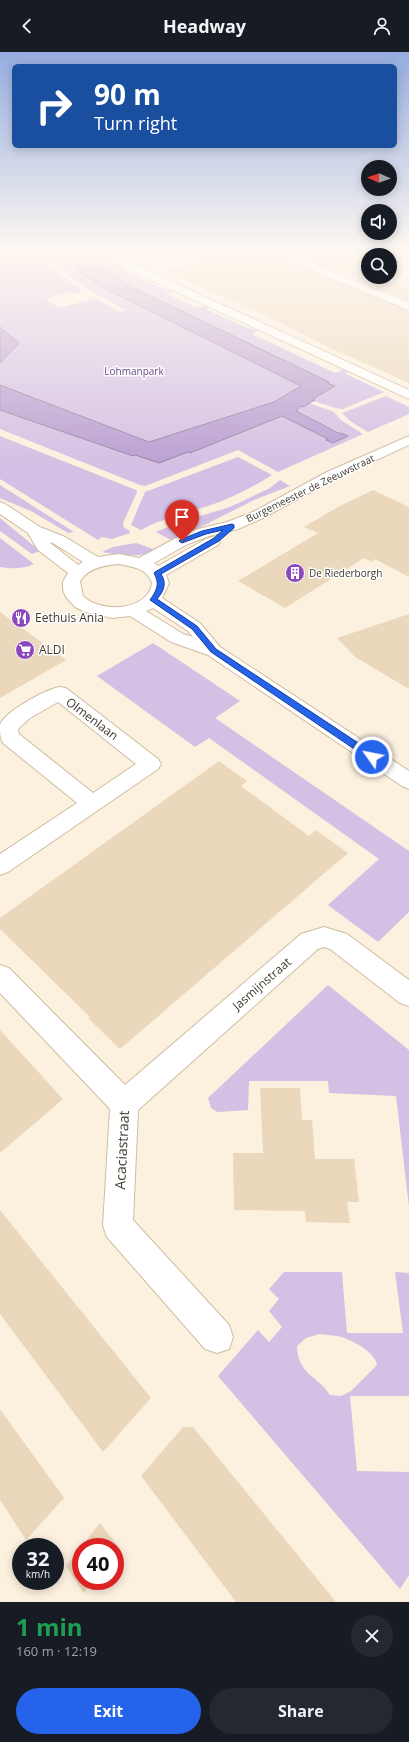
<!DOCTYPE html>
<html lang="en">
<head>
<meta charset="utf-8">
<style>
  body { margin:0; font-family:"Open Sans",sans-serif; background:#242831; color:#f1f3f6; height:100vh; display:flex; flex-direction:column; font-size:15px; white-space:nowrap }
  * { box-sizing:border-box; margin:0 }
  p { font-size:13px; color:#9ea1a6 }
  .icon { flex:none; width:22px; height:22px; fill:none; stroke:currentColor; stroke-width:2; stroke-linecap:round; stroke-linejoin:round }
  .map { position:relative; height:1550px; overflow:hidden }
  .side { display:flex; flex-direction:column; background:#171b24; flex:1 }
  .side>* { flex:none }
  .top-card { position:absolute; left:12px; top:12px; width:385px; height:84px; border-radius:6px; box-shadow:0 2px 10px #0003; background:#1a4fa0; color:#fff; overflow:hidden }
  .needle { width:26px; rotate:272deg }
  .buttons { position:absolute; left:361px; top:108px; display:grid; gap:8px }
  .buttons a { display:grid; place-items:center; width:36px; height:36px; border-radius:50%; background:#171b24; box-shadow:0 2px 10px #0003; font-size:20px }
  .speed { position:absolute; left:12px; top:1486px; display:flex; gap:8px; font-size:20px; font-weight:700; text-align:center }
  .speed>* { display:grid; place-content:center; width:52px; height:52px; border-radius:50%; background:#171b24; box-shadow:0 2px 10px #0003; line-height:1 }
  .speed small { font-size:10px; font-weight:400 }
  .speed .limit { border:6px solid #d22; background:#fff; color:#111 }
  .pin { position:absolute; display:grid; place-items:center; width:34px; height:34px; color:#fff; margin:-41px -17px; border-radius:50% 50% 50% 0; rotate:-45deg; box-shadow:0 0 4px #0007 }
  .pin .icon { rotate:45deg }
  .me { position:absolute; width:44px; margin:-22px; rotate:303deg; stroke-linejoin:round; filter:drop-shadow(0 0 3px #0008) }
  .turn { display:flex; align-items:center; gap:14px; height:84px; padding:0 16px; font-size:18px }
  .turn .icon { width:52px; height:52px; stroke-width:2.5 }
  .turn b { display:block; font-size:28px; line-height:34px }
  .round { display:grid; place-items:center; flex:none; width:42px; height:42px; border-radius:21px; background:#242831 }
  .overview { display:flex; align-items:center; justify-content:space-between; height:68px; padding:0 16px }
  h1 { font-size:24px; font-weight:700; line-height:30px; color:#1e9e55 }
  .cta { display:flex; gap:8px; margin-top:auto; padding:8px 16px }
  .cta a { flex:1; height:46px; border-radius:24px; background:#2563eb; color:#fff; font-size:16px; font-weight:700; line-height:46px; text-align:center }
  .cta a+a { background:#242831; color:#f1f3f6 }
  header { display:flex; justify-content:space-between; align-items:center; height:52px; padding:0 16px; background:#171b24; font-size:18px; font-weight:700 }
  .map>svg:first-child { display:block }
</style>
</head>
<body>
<header><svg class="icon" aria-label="back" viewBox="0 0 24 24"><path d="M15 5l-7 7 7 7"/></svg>Headway<svg class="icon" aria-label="person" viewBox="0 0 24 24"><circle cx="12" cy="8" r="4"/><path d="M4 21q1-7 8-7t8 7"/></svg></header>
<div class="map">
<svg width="409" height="1550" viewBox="0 0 409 1550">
  <rect width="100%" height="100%" fill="#fcf0df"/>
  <path fill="#d3c0e4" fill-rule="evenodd" d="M3 198H60L69 208 104 236 302 334 274 350 149 390 0 333V311L19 291 0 275V211L46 212 83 239 72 242 69 240 45 247 60 256 96 246 120 260 126 258 89 238 51 211 0 209V199Z
    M83 198H95L100 204 111 203 112 205 109 207 129 221 139 222 137 225 165 238 174 239 166 242 197 256 204 254 208 255 207 258 247 276 259 278 252 282 335 321 343 318 347 319 346 322 384 340 343 357 335 356 314 349 312 348 335 334 327 331 328 330 130 234 105 218Z
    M386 344 409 355V362L368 380 350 369 342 361Z
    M309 351 334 360 341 368 363 382 278 420 238 398 145 434 140 433 0 377V358L133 404 134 403 159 411 188 400 190 401 282 364 329 387 327 388 348 384 296 359 301 354 303 355Z
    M0 384 136 438 137 440 123 471 124 476 129 478 130 481 112 487 102 485 98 488 0 427Z
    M238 405 272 423C253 435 232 446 211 453 187 461 163 466 141 478L131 473 145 440Z
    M280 428 290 434 254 448 173 489 156 480 177 471 230 455 270 436Z
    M0 433 74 480 68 481 31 459 2 447 0 446Z
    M0 466 40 499 32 502 0 479Z
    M0 486 34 512C22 517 13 517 0 515Z
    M136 491 156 498C138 507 120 503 102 500L113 495Z
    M153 591 240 649 215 666 409 799V860L378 890 328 853 379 807 209 686 195 695 97 624Z
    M328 933 409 998V1155L396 1044 329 1041 328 1029H249L248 1058 217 1060 211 1056 208 1046Z
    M284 1220H342L347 1281H403L395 1220 409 1221V1344H350L357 1419 409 1420V1523L400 1537 218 1324 258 1278 269 1290 282 1275 269 1259 279 1247 269 1237ZM319 1282C326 1283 334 1283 341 1285 354 1289 375 1300 377 1313L351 1339 341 1344 330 1343C317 1323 298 1323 297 1294L306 1286Z"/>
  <path fill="#b99fd2" stroke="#9580a1" d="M60 198H83L105 218 130 234 329 330 327 331 335 334 313 347 315 348 303 355 301 354 296 359 339 381H341L348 384 333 391 326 388 328 387 282 364 190 401 188 400 159 411 135 403 133 404 0 358V333L149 390 274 350 301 334 104 236 82 222Z
    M0 275 19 291 0 311Z"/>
  <path fill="#ebd7bb" d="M235 198H262L409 259V331L328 295 254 258 165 219Z
    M283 198H402L408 203 390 209V203H368V225H390V214L401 218H400L405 220 398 223 403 224 389 230 409 237V249Z
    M373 438 409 455V525L375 507 372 510 364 506 285 556 238 529 318 481 304 475 338 455Z
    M0 560 66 608 0 646Z
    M409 562V637L355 605 337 586Z
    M219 709 247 729 241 734 309 784 316 778 348 801 120 997 88 966 90 965 0 877V866Z
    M0 978 63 1047 0 1101Z
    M260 1036H300L302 1068H312L315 1107H354L359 1150H347L350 1171 306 1170 305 1159 234 1158 233 1101H263Z
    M0 1158 151 1346 103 1400 0 1262Z
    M0 1357 64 1446 26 1488 0 1448Z
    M183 1375H193L336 1550H236L141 1424Z
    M100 1471 120 1497 115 1503V1495H81Z
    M81 1495V1529H93L84 1541 66 1514Z"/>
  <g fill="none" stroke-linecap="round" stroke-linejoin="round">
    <defs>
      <path id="street" d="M107 198H118L131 210 146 218 409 338V347L138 222 123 214Z
        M263 198H278L409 251V258Z
        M403 198H409V202Z
        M59 635 66 636 158 707 161 712 158 717 8 820 0 823V802L77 751 3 691C0 686 0 679 0 673 5 659 45 638 59 635ZM58 650 136 712 93 741 19 682 18 677 30 666Z
        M324 875 347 882 409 928V954L400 951 330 897 324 895 318 897 138 1058 133 1168 229 1273 233 1285 229 1297 217 1301 205 1297 107 1185 103 1174 110 1057 0 941V913L9 916 125 1033 301 882Z"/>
      <path id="secondary" d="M409 384V393L337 426 263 466 238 477 209 484 188 492 154 511 158 514 206 487 212 485 218 487 220 490 218 493 166 523 169 531 162 546 200 571 220 595 409 719V737L402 734 208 603 171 590 130 564 112 566 85 560 75 555 66 545 63 538V530L68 521 38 498 28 481 0 462V450L5 452 40 475 65 485 98 505 119 502 139 506 176 486 198 477 227 470 253 460 327 420ZM49 490 53 491 83 510 78 513ZM119 512C133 515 147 516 152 531 151 534 151 538 149 540 136 560 98 559 83 544L80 530C87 516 105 513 119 512ZM153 556 188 579 193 585 183 582 146 559Z"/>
    </defs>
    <use href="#street" stroke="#cfbca1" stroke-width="2"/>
    <use href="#secondary" stroke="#cfbca1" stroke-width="2"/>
    <use href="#street" fill="#fff" fill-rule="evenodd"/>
    <use href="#secondary" fill="#fff" fill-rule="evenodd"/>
  </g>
  <linearGradient id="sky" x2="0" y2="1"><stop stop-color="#95acdf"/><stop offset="0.48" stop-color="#fef8f1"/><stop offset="1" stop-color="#fef8f1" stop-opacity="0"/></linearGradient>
  <rect width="409" height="415" fill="url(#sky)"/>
  <path fill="#2563eb" stroke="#184099" d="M232 472 234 473V476L219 489 161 522C167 531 164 539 157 547L197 574 216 597 375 702 376 705 375 707H369L211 600 192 577 150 548C157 538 160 532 154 521L155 520 214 486 223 478 206 482 182 491 179 489 180 488 202 479Z"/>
  <defs>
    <symbol id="building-disc" viewBox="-11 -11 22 22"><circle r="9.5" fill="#8b48bc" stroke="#fff"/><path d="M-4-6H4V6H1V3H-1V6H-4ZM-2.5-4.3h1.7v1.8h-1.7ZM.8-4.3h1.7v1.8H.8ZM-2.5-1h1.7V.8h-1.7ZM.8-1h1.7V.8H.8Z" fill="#fff"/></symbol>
    <symbol id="restaurant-disc" viewBox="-11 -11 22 22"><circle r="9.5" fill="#8b48bc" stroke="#fff"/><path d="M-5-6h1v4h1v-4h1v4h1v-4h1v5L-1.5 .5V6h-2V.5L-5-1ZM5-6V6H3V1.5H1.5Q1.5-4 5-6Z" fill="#fff"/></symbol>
    <symbol id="supermarket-disc" viewBox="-11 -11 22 22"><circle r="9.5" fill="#8b48bc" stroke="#fff"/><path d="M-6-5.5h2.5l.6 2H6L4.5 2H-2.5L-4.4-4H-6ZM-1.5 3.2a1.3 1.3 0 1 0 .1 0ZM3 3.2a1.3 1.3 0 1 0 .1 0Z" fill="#fff"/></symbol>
  </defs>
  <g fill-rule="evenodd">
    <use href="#building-disc" x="284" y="510" width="22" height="22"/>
    <use href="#restaurant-disc" x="10" y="555" width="22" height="22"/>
    <use href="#supermarket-disc" x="14" y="587" width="22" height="22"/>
  </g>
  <g text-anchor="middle" stroke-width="3" stroke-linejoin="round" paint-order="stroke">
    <g font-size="10" fill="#694586" stroke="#fff">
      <text x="134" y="323">Lohmanpark</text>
    </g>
    <g font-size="10" fill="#41392e" stroke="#fff">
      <text transform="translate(310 436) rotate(-26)" y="4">Burgemeester de Zeeuwstraat</text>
    </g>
    <g font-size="10" fill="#41392e" stroke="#fff" text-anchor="start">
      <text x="309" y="525">De Riederborgh</text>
    </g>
    <g font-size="12" fill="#41392e" stroke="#fff" text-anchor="start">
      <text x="35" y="570">Eethuis Ania</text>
      <text x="39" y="602">ALDI</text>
    </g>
    <g font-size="12" fill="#41392e" stroke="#fff">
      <text transform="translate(92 667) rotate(37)" y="4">Olmenlaan</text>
      <text transform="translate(262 932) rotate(-41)" y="4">Jasmijnstraat</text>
    </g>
    <g font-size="14" fill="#41392e" stroke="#fff">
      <text transform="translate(122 1098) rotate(-87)" y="5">Acaciastraat</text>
    </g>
  </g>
</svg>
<div class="buttons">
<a><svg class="needle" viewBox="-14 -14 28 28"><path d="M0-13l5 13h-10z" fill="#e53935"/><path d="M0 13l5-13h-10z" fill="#9ea1a6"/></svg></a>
<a><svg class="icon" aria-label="sound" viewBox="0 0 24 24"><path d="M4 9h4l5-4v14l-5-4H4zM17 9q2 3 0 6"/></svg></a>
<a><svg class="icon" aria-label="search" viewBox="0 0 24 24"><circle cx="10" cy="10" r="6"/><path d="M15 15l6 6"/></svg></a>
</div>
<div class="speed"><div>32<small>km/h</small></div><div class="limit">40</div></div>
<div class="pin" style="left:182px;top:489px;background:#d93025"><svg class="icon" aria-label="arrive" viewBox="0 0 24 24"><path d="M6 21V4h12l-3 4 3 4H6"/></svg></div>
<svg class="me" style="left:372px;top:705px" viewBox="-20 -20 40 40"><circle r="17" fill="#2563eb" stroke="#fff" stroke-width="3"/><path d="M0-11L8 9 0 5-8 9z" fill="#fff"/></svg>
<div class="top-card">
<div class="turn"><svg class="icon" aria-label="right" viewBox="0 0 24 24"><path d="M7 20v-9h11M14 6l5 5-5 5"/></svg><div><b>90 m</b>Turn right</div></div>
</div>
</div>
<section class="side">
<div class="overview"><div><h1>1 min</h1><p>160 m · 12:19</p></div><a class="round"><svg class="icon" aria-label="close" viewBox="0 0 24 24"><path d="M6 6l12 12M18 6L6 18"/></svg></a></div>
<div class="cta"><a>Exit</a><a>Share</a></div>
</section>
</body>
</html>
